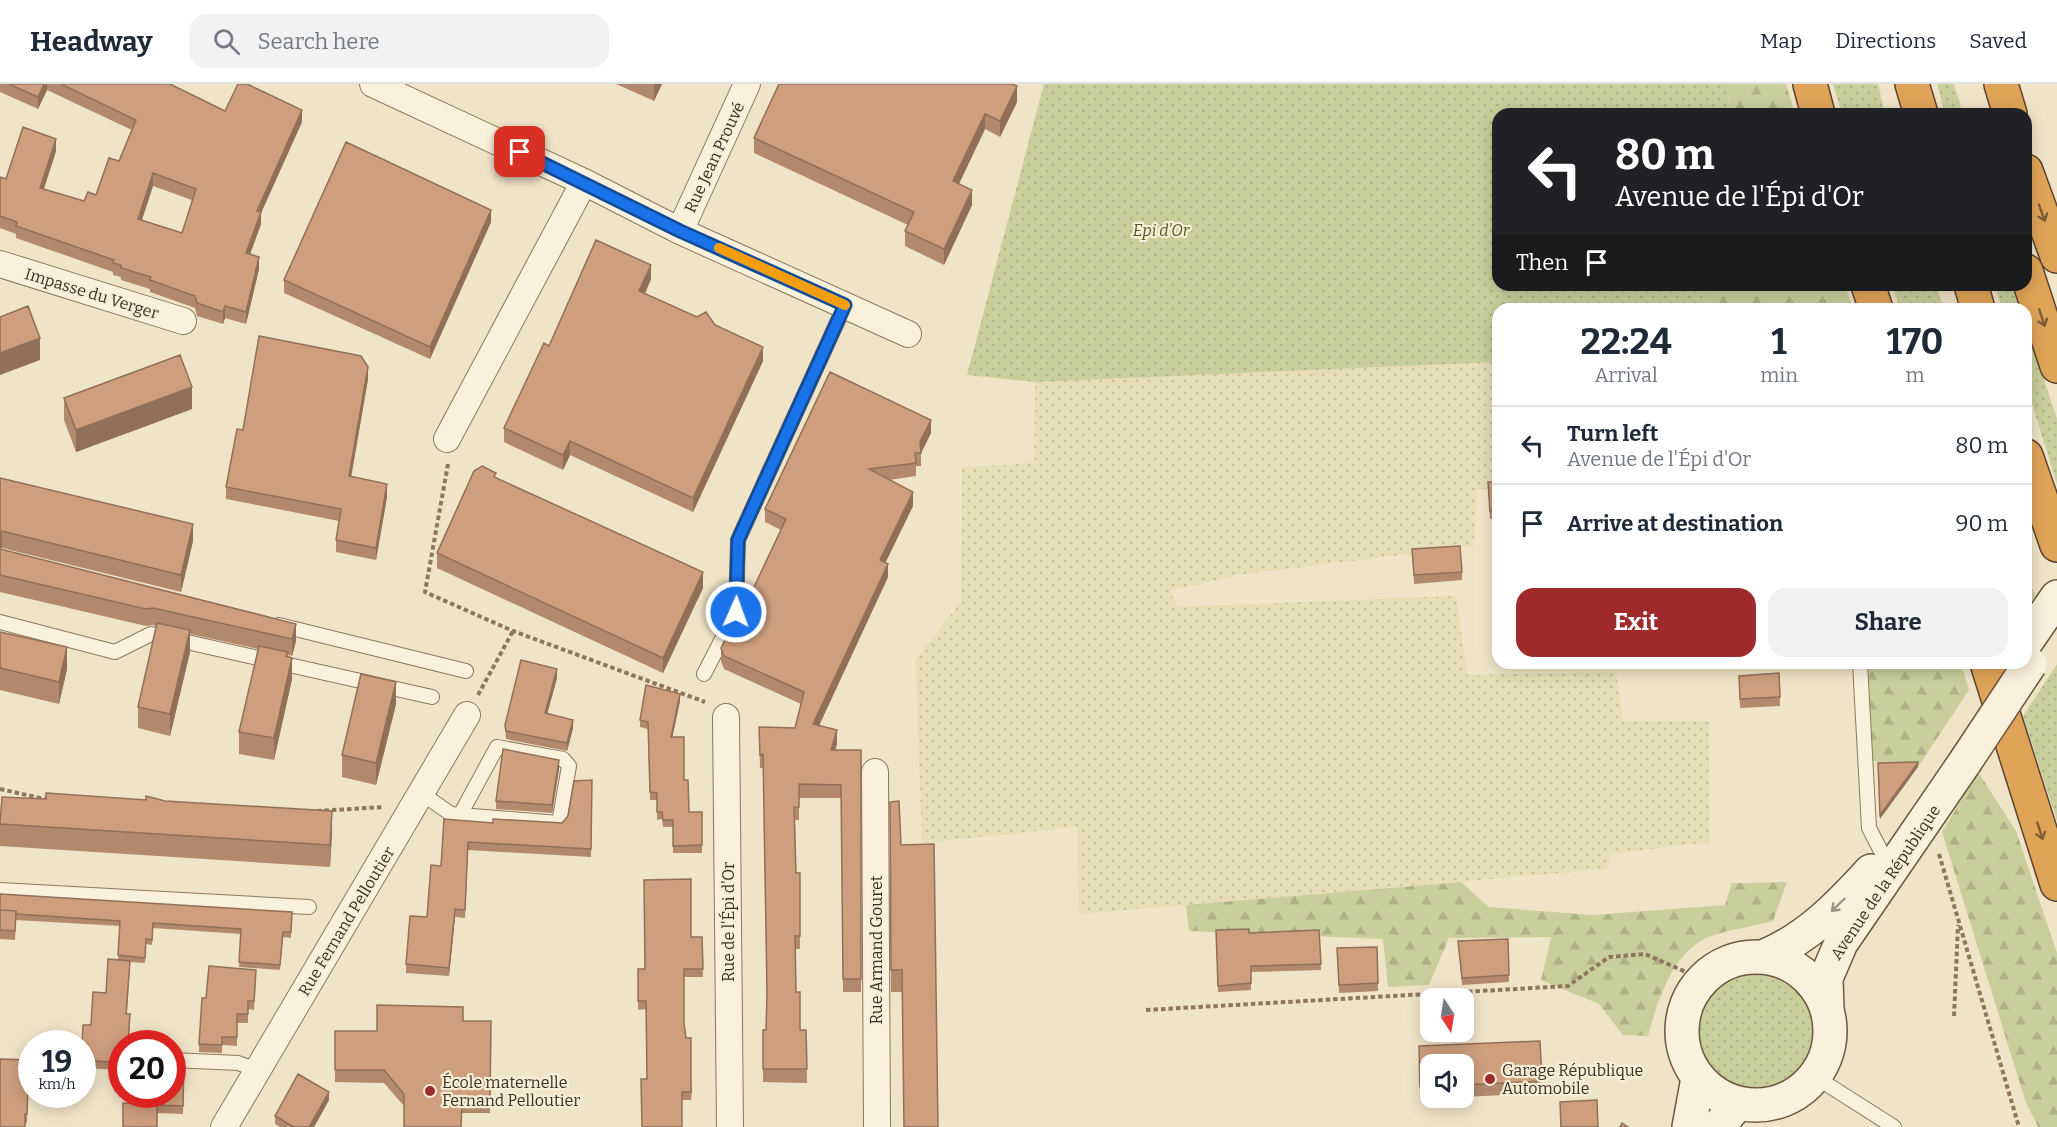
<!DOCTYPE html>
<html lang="en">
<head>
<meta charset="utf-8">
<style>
  body { margin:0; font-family:Bitter,serif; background:#f2f2f3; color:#1f2937; height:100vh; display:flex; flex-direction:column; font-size:22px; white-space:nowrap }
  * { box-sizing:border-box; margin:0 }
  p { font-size:20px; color:#747a83 }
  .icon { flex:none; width:33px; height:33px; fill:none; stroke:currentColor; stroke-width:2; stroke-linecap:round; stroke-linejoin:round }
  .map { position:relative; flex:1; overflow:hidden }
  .details { position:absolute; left:1492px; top:219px; width:540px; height:366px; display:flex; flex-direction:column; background:#fff; border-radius:18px; box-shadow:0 3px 15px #0003 }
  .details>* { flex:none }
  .top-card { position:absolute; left:1492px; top:24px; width:540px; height:183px; border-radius:18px; box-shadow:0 3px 15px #0003; background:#202124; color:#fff; overflow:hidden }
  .needle { width:39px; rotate:168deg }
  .fabs { position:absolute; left:1420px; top:904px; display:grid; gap:12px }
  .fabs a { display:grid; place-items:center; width:54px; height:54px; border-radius:12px; background:#fff; box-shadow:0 3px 15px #0003; font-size:30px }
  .speed { position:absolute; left:18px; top:946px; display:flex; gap:12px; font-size:30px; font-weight:700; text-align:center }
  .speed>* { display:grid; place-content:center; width:78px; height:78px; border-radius:50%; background:#fff; box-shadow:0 3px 15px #0003; line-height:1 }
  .speed small { font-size:15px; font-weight:400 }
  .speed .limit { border:9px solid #d22; background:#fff; color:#111 }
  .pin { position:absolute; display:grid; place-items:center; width:51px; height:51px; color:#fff; margin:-26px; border-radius:12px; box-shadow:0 3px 9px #0006 }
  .me { position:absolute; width:66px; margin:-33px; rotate:2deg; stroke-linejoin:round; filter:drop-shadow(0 0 4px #0008) }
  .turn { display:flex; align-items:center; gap:21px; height:126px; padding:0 24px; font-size:27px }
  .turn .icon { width:78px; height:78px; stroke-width:2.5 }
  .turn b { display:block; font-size:42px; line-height:51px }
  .then { display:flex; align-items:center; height:57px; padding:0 24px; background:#0003; gap:12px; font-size:22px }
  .eta { display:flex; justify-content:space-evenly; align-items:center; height:102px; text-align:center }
  .eta b { font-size:36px; font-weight:700; line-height:42px }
  .primary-button { display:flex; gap:12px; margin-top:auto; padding:12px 24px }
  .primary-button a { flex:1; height:69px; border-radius:18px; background:#9e2a2b; color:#fff; font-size:24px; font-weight:700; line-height:69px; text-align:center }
  .primary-button a+a { background:#f2f2f3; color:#1f2937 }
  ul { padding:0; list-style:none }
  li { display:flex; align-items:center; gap:18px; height:78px; padding:0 24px; border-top:2px solid #e0e1e3 }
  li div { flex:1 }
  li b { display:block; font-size:22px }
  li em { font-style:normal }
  header { display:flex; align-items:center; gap:36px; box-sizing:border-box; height:84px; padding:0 30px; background:#fff; border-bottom:2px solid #e0e1e3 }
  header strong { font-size:28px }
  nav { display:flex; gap:33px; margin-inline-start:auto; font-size:21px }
  .search { width:420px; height:54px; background:#f2f2f3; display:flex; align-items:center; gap:15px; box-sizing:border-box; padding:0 21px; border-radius:18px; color:#747a83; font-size:22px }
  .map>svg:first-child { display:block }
</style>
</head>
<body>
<header>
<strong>Headway</strong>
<div class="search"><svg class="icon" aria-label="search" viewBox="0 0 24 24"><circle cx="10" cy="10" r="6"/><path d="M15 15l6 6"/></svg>Search here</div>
<nav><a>Map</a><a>Directions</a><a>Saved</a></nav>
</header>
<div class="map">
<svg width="2057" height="1043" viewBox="0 0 2057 1043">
  <defs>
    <pattern id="farmland-dots" width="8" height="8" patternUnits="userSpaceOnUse" patternTransform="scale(1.5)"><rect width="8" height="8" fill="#e6deb5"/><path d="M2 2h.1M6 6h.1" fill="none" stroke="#c6bf9b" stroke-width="1.8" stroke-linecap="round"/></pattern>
    <pattern id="grass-dots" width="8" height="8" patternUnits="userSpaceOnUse" patternTransform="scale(1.5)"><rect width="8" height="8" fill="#c9cf9b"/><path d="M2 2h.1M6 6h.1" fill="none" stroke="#aeb285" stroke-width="1.8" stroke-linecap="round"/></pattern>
    <pattern id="forest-firs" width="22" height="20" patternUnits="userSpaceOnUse" patternTransform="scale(1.5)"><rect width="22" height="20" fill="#c9cf9b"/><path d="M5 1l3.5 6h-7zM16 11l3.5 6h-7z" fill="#aeb285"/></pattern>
  </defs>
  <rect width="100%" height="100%" fill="#f0e4c8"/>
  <path fill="url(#farmland-dots)" d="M1498 278V403L1477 406 1474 462 1237 491 1170 507 1178 523 1456 512 1467 591 1616 588 1623 637H1709L1710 758 1610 770 1607 785 1079 830 1078 743 922 759 916 575 961 518 962 383 1034 379 1035 298Z"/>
  <path fill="url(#grass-dots)" d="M1044 0H1730L1727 30H1498V201H1706L1704 225H1498V278L1035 298 967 291Z
    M1833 0H1878L1885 30H1842Z
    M1937 0H1954L1963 30H1945Z
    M1892 201H1936L1944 225H1900Z
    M1995 201H2013L2020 225H2002Z
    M2027 244 2057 335V400L2027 303Z
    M2026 485 2035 512 2027 524H2026Z
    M2057 580V737L2023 632Z
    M1697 945a59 59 0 1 1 118 0a59 59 0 1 1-118 0Z"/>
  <path fill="url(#forest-firs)" d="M1730 0H1786L1795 30H1727Z
    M1706 201H1845L1853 225H1704Z
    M1868 579H1961L1969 606 1918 683 1873 677Z
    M1978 688 2016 747 2057 869V1043H2038L2026 1019 1942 748Z
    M1461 798 1489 823 1593 831 1725 821 1732 799 1787 798 1773 837C1754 842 1733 845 1714 851 1673 864 1658 916 1648 952L1623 951 1599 920 1541 896 1551 853 1449 854 1429 901 1388 903 1383 855 1189 847 1186 821Z"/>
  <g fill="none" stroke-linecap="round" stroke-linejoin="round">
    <defs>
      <path id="lane" d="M0 538 115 568 151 550 432 613
        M279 541 466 587
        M1860 579 1869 744 1883 771 1893 782
        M704 590 736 528 738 456 845 221
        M421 709 451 730 460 731 559 739 569 682 563 675 497 663 460 731
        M0 806 309 823
        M172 976 238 979 257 986
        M1814 992 1894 1043"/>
      <path id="street" d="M373 0 584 98 680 147 908 250
        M680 147 747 0
        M0 180 183 237
        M447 355 584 98
        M726 633 730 1043
        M875 688 877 1043
        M224 1043 467 631"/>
      <path id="secondary" d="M2026 558 2057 513
        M1763 873C1807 855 1839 822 1871 787
        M1682 947a74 74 0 1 1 148 0a74 74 0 1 1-148 0Z
        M1827 926 1826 894 1841 859 1965 678
        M1689 1043 1698 994
        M1718 1043 1738 1019"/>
      <path id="highway" d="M1810 0 1818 30
        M1912 0 1921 30
        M2001 0 2010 30
        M2026 87 2057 172
        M2026 187 2057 282
        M1868 201 1876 225
        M1971 201 1978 225
        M2026 372 2057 461
        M1987 579 2057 800"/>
    </defs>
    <use href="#lane" stroke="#8d765c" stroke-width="16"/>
    <use href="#street" stroke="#8d765c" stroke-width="28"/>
    <use href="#secondary" stroke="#6f573f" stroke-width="36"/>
    <use href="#highway" stroke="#5b4430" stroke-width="36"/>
    <path stroke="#8d765c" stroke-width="4" stroke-dasharray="4.5 3" stroke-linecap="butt" d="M448 380 425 508 513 547 705 618
      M478 611 513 547
      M0 705 49 716
      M317 727 384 723
      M1939 770 2019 1043
      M1146 926 1568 902 1609 873 1645 870 1702 895
      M1954 932 1958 841"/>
    <use href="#lane" stroke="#faf1dc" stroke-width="14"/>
    <use href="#street" stroke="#faf1dc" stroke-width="26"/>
    <use href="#secondary" stroke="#faf1dc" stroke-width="33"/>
    <use href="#highway" stroke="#e0a458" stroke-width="33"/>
    <defs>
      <path id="secondary-bridge" d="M1965 678 2030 580"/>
    </defs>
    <use href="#secondary-bridge" stroke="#6f573f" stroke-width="36" stroke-linecap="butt"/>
    <use href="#secondary-bridge" stroke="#faf1dc" stroke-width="33"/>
  </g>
  <path fill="#b2896c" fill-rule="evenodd" d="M0 0H170L225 27 302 38 261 129V140L250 170 259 185 246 240 225 234 223 240 197 232 195 224 150 208V205L121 196V193L113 191V188L16 154V150L0 144V93L6 95 56 67 44 105 84 117 96 111 119 77 132 46 47 6 38 25 0 8ZM153 102 192 116 182 149 142 136Z
    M616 0H662L654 17Z
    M1017 18 1000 53 985 45 959 100 972 121 944 181 905 162V147L908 141 754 69V54Z
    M491 138 430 275 284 209V196Z
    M651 195 645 210 715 241 763 277 693 428 570 371 563 386 504 358V344L549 262Z
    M368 295 351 393 387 413 376 476 336 468V456L339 437 226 415V403L243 346Z
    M64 314 192 325 76 368 64 336Z
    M931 349 921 369V382H916V392L889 396 913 422 885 479 888 493 819 642 837 660 835 666H861V908H843L841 714H799V736H795L796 789H800V865H795L796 908 800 946H806L807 999 763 998V946H766L767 915 763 684H760L759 643 795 644 801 620 724 585 721 577V564L731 552 781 446 765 438V425Z
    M0 394 193 457 181 508 2 464Z
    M496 394 703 504 663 589 437 484V469Z
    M1488 398H1498V434L1490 435Z
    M0 465 296 557 292 572 288 571 292 595 274 676 239 670V648L258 565 190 550V568L170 652 138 644V623L156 542 153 541 146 542 0 508Z
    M1412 465 1462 488V496L1414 500Z
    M0 548 67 585 59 620 0 606Z
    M1808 579H1841V583L1808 584Z
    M1739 592 1780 613V622L1740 624Z
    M557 594 547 630 573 644 567 667 506 655 505 641Z
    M680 617 672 653 684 696 689 728H702V769H673V743H663L662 735 657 736V716H650L648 645 640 643V636Z
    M396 620 376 701 342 693V671Z
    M559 685 552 729 496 725V717Z
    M592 696 591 773 468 766 465 834 455 833 449 892 406 889V880L427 833 441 782 444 735 493 739H562L568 732Z
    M46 715 165 717 332 749 330 783 0 762V740Z
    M890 718 901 761 902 908H891Z
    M0 810 292 828 291 854 283 853 280 886 239 883 241 850 153 844 152 861 146 860 145 879 130 878 127 930 130 938 128 960H122V986L82 984V960L106 909 118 876 120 842 16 836 15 856 0 855Z
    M1216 846 1249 849 1319 846 1321 886 1251 888V906L1218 908Z
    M691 853H702L703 893H684V939L692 1006 691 1016H682L647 995 646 925 638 926V885H645Z
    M1508 855 1509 898 1462 901 1458 857Z
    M1377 863 1378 907 1339 909 1337 864Z
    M256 895 254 926 248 925V939H237V962L222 961V969L199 968V960L206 914Z
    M463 937H491L490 1029H462L404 1022 384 999 335 998V947H377Z
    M1540 957 1542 1009 1464 1013V981H1431V1014H1441L1420 1015 1419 962Z
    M29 976 27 1039 0 1043Z
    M184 979 183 1030 157 1029 139 1020Z
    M329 1016 314 1043H280L275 1040V1032Z"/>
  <path fill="#916f58" d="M44 0H47V6L38 25V13Z
    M655 0H662L654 17V2Z
    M1017 2V18L1000 53V37Z
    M302 26V38L261 129V140L246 181V169L257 127Z
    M985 30V45L953 112V97Z
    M56 55V67L40 116V104Z
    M153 89V102L138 147V135Z
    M972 106V121L944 181V165Z
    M491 126V138L430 275V263Z
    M259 173V185L246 240V228Z
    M651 181V195L639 221V207Z
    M225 222V234L223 240V228Z
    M40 254V276L0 291V269Z
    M763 263V277L693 428V414Z
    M368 283V295L349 405V392Z
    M192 303V325L76 368V346Z
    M931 336V349L921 369 920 358Z
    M570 357V371L563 386V371Z
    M387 400V413L376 476V464Z
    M913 408V422L880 490V476Z
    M193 440V457L181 508V491Z
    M2 447V464L0 465V448Z
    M888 480V493L813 654V640Z
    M703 488V504L663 589V574Z
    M296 540V557L292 572V555Z
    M190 546V568L170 652V630Z
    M67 563V585L59 620V598Z
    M292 574V595L274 676V654Z
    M557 585V594L545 638V629Z
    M396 598V620L376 701V679Z
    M680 610V617L671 660V653Z
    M573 636V644L567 667V659Z
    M837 646V660L831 680V666Z
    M559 676V685L552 729V721Z
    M1918 679V683L1880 735V731Z
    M332 727V749L330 783V761Z
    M455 825V833L449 892V884Z
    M329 1008V1016L314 1043H309Z"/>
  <path fill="#cf9f7d" stroke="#916f58" stroke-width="1.5" fill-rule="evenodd" d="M9 0H44L38 13Z
    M61 0H170L225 27 238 0H247L302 26 257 127 261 128 246 169 259 173 246 228 225 222 223 228 197 219 195 212 150 196 151 193 121 184V181L113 179 114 176 16 142 17 138 0 132V93L6 95 23 43 56 55 40 104 84 117 88 108 96 111 109 74 119 77 136 36ZM153 89 196 105 182 149 138 135Z
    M779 0H1012L1017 2 1000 37 985 30 953 97 972 106 944 165 905 147 914 128 754 54Z
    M346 58 491 126 430 263 284 196Z
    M596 156 651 181 639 207 697 233 706 228 715 241 763 263 693 414 570 357 563 371 504 344 544 259 549 262Z
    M28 222 40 254 0 269V233Z
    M259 252 361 272 368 283 349 392 387 400 376 464 336 456 341 425 226 403 237 345 243 346Z
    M180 271 192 303 76 346 64 314Z
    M830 288 931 336 920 358 921 369H915L916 379 869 385 913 408 880 476 888 480 813 640 837 646 831 666H861V895H843L841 701 799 700V723H794L796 789H800V852H795L796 908H800V946H806L807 985H763V946H766L767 908 763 670 760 671 759 643 795 644 804 608 724 572 721 564 728 550 731 552 786 435 765 425Z
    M482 382 496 389 494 393 703 488 663 574 437 469 474 387Z
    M0 394 193 440 181 491 2 447 0 448Z
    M1488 398H1498V426L1490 427Z
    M1460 462 1462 488 1414 491 1412 465Z
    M0 465 296 540 292 555 153 524 146 525 0 491Z
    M157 539 190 546 170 630 138 623Z
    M0 548 67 563 59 598 0 584Z
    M259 562 288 568 286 572 292 574 274 654 239 648Z
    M521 576 557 585 545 629 573 636 567 659 506 647 505 641Z
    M1779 589 1780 613 1740 615 1739 592Z
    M361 590 396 598 376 679 342 671Z
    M646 601 680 610 671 653H684V696H688L689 728H702V761L673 762V736H663L662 728H657V709L650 708 648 638 640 636Z
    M503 665 559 676 552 721 496 717Z
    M1918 678V679L1880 731 1878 679Z
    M592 696 591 765 468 758 465 826 455 825 449 884 406 880 410 832 427 833 431 781 441 782 444 735 493 739V735L562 739 568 732 574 697Z
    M46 709 146 716V712L165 717 332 727 330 761 0 740 2 713 46 715Z
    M899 717 901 761 934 760 938 1043H904L902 886H891L890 718Z
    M691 795V853H702L703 885H684V939L686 954H691V1008H682V1043H642L641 995H647L646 917H638V885H645L644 796Z
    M0 810 292 828 291 848H283L280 881 239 878 241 845 153 839 152 856 146 855 145 874 118 871 120 837 16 830V827L0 826Z
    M0 826 16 827 15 847 0 846Z
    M1249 845V849L1319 846 1321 880 1251 882V899L1218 902 1216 846Z
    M1508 855 1509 891 1462 894 1458 857Z
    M1377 863 1378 899 1339 901 1337 864Z
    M108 875 130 877 126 930H130L128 960H122V979L82 976V960L83 941H91L93 908 106 909Z
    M209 882 256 886 254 917H248V930H237V953H222V961L199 960 202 914H206Z
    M377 921 463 923V937H491L490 1017 462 1016 461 1043H404V1010L384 986H335V947H377Z
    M1540 957 1542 997 1464 1001V981H1431V1002L1420 1003 1419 962Z
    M0 975 29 976 27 1030H25V1043H0Z
    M172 979H184L183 1022 157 1021V1043H123V1019L139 1020 140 1011H172Z
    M298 990 329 1008 309 1043H294L275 1032Z
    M1597 1016 1598 1043H1561L1560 1018Z
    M1622 1039 1628 1043H1620Z"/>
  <defs><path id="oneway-shaft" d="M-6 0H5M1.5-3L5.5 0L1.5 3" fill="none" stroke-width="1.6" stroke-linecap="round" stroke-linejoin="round" transform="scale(1.5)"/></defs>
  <g stroke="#7e5d36">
    <use href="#oneway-shaft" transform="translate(2042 129) rotate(70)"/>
    <use href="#oneway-shaft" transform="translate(2042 234) rotate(72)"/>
    <use href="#oneway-shaft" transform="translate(2040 747) rotate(72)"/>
  </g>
  <use stroke="#9c907e" href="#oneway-shaft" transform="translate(1838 821) rotate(136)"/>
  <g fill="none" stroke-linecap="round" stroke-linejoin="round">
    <defs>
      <path id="route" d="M520 68 680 147 845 221 738 456 736 528"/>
    </defs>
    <use href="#route" stroke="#114b97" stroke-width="15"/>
    <use href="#route" stroke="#1a73e8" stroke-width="10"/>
    <path stroke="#f59e0b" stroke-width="10" d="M719 164 845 221"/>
  </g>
  <g fill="#9e2a2b" stroke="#f7eed8" stroke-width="2">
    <circle cx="1490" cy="995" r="6"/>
    <circle cx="430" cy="1007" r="6"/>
  </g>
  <g text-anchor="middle" stroke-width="4.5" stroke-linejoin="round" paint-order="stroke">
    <g font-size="16" fill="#3d2e20" stroke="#f7eed8">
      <text transform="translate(714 73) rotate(-65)" y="6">Rue Jean Prouvé</text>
      <text transform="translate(92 209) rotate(17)" y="6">Impasse du Verger</text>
      <text transform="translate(1885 798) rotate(-56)" y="6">Avenue de la République</text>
      <text transform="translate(346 837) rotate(-59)" y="6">Rue Fernand Pelloutier</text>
      <text transform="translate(728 838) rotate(-90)" y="6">Rue de l'Épi d'Or</text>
      <text transform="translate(876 866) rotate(-90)" y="6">Rue Armand Gouret</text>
    </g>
    <g font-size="16" font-style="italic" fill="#4d5a26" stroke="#f7eed8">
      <text x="1161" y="152">Epi d'Or</text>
    </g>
    <g font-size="16" fill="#3d2e20" stroke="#f7eed8" text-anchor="start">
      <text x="1502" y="992">Garage République<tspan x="1502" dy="18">Automobile</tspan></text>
      <text x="442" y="1004">École maternelle<tspan x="442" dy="18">Fernand Pelloutier</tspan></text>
    </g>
  </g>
</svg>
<div class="fabs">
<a><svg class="needle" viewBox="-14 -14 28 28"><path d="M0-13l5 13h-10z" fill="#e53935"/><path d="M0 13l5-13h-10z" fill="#747a83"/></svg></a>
<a><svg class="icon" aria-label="sound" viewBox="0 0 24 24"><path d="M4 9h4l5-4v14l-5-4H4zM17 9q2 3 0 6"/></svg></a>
</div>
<div class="speed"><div>19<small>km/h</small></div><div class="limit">20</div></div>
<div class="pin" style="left:520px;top:68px;background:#d93025"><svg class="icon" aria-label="arrive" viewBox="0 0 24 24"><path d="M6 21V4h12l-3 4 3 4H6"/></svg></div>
<svg class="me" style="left:736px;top:528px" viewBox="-20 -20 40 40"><circle r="17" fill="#1a73e8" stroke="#fff" stroke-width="3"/><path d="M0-11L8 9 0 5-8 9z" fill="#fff"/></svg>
<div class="top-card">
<div class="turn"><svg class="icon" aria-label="left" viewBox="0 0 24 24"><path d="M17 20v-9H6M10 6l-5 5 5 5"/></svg><div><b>80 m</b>Avenue de l'Épi d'Or</div></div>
<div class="then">Then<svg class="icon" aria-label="arrive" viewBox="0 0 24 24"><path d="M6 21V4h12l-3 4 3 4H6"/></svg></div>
</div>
<section class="details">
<div class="eta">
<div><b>22:24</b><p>Arrival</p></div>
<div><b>1</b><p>min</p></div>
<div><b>170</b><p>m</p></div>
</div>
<ul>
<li><svg class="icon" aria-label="left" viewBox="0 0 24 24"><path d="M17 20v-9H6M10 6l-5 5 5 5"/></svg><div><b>Turn left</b><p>Avenue de l'Épi d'Or</p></div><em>80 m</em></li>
<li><svg class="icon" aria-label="arrive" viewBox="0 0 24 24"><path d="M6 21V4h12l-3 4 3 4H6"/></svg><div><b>Arrive at destination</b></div><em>90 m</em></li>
</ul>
<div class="primary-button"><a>Exit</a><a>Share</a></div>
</section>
</div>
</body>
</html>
